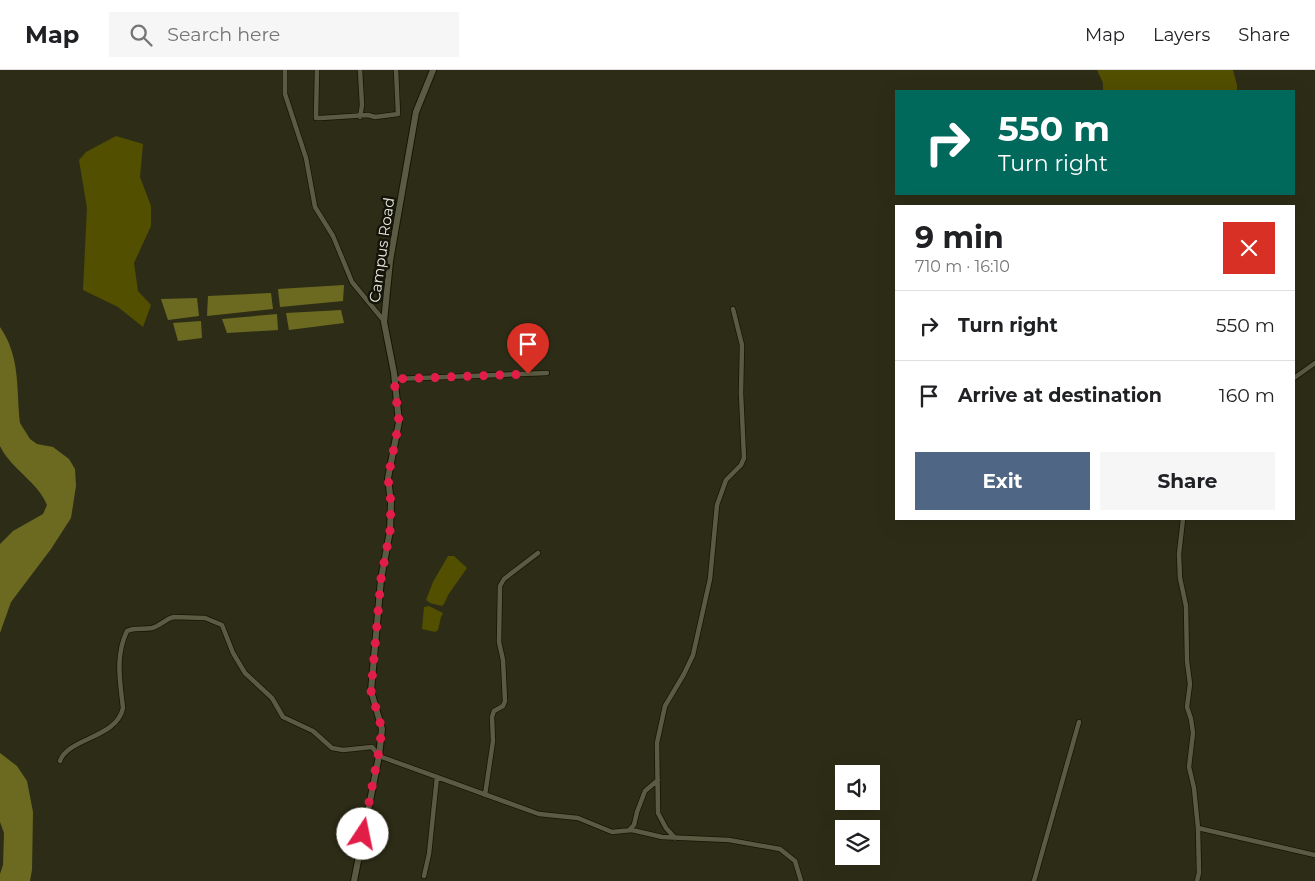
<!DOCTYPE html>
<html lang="en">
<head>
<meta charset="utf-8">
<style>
  body { margin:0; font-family:Montserrat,sans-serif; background:#f6f6f6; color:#202124; height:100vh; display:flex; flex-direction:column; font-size:19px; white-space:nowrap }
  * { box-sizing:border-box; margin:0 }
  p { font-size:16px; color:#757577 }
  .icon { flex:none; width:28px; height:28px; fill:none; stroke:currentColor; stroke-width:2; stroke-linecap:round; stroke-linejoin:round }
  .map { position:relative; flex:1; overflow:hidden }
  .panel { position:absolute; left:895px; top:135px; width:400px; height:315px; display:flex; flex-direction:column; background:#fff; border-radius:0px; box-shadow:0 5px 20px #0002 }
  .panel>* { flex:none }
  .banner { position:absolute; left:895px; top:20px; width:400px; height:105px; border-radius:0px; box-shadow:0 5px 20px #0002; background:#00695c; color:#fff; overflow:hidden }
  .buttons { position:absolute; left:835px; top:695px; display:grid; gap:10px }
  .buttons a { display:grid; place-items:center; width:45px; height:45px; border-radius:0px; background:#fff; box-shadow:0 5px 20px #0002; font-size:25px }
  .pin { position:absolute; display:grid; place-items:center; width:42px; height:42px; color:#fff; margin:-51px -21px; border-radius:50% 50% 50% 0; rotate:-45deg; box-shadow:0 0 5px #0007 }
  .pin .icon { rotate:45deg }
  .me { position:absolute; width:55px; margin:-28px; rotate:11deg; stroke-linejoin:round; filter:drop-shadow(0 0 4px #0008) }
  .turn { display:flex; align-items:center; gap:18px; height:105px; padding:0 20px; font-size:22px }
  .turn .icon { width:65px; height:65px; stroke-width:2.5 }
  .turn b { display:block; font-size:35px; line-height:42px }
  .round { display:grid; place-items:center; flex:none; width:52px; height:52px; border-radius:0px; background:#f6f6f6 }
  .headline { display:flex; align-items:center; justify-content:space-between; height:85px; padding:0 20px }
  h1 { font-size:30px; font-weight:700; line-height:38px }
  .button { display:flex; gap:10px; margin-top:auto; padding:10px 20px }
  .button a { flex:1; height:58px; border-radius:0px; background:#4f6685; color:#fff; font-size:20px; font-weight:700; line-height:58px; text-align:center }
  .button a+a { background:#f6f6f6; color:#202124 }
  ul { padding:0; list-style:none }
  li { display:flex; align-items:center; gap:15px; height:70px; padding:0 20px; border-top:1px solid #e0e0e0 }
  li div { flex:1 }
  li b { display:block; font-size:19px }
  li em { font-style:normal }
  header { display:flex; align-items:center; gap:30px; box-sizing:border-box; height:70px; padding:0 25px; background:#fff; border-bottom:1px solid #e0e0e0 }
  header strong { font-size:24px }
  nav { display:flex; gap:28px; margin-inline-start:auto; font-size:18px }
  .search { width:350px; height:45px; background:#f6f6f6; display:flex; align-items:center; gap:12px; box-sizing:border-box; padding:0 18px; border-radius:0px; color:#757577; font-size:19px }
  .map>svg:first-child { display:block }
</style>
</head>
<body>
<header>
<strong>Map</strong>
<div class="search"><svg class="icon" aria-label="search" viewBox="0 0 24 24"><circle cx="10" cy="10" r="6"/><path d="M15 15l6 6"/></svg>Search here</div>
<nav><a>Map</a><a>Layers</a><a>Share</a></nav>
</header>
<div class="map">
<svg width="1315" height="811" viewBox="0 0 1315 811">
  <rect width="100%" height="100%" fill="#2d2d17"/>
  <path fill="#524f00" d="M1097 0H1233L1237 15V21H1103V13Z
    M116 66 143 74 140 107 151 136V156L134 193 138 221 151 235 143 257 118 237 83 220 87 138 79 90 86 82Z
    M448 486H454L467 498 448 525 444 534 442 536 430 533 426 530 433 512Z
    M429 536 443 543 441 547 438 560 435 562 422 559 424 537Z"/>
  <path fill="#6c6a20" d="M344 215 343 231 280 237 278 219Z
    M271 223 273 239 207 246 208 226Z
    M197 228 199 246 168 250 161 229Z
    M341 240 344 253 289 260 286 243Z
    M277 244 278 260 227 263 222 249Z
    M201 251 202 268 178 271 173 253Z
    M0 257C21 288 16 318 20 353L30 369 37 374 53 377 69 389 75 399 76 416 71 448 51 479 11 532 0 563V474L13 461 43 444 47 435C38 412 11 399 0 376Z
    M0 683 17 696 27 711 33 742 32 800 30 811H0V804L3 795 4 763 0 752Z"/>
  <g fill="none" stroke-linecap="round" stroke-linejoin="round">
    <defs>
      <path id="street" d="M285 0V24L306 88 315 137 333 166 352 212 384 251
        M317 0 316 48H321L368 45 375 47 398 44 396 0
        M360 47 362 35 360 0
        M1294 308 1315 293
        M395 309 547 303
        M1183 449 1179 484 1180 508 1186 536 1187 591 1190 614 1187 637 1191 649 1193 663 1189 697 1194 718 1198 758 1199 803 1197 811
        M60 691C68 668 117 668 123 638 120 611 115 586 127 561 135 557 143 560 152 558 160 556 165 549 174 547L205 548 222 555 233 583 245 603 272 628 283 647 313 661 332 678 343 680 372 677 379 686 539 744 578 748 612 762 632 760 662 767 729 770 780 779 795 791 801 811
        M485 725 493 671 492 647 494 641 503 636 505 631 503 590 499 572 500 516 504 509 538 483
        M1198 758 1315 785
        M629 760 634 755 637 742 645 721 658 710
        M675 768 666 758 658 743 657 673 665 636 684 604 693 585 710 509 717 435 726 410 741 395 744 388 741 323 742 275 733 239
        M424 806 429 784 437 707
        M1034 811 1079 652"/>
      <path id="secondary" d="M354 811 379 686 382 659 371 621 381 509 390 461 391 433 388 408 399 352 394 303 384 252 390 191 416 42 433 0"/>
    </defs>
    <use href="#street" stroke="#161502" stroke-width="6"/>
    <use href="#secondary" stroke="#161502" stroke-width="8"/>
    <use href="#street" stroke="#5b5b43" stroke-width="4.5"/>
    <use href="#secondary" stroke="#5b5b43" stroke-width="6"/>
  </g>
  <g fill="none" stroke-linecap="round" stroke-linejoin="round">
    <path stroke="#e11d48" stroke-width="9" stroke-dasharray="0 16.2" d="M363 764 378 686 382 659 371 621 381 509 390 461 391 433 388 408 399 352 394 309 528 304"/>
  </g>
  <g text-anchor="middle" stroke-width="5" stroke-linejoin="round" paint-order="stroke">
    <g font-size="15" fill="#ebebdd" stroke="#15140b">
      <text transform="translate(382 180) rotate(-82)" y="5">Campus Road</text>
    </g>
  </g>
</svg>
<div class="buttons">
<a><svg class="icon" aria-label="sound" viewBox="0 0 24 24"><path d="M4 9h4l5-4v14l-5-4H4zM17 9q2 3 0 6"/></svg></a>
<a><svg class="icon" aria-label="layers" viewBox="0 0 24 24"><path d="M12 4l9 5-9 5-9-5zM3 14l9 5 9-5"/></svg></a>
</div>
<div class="pin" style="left:528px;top:304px;background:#d93025"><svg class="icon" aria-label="arrive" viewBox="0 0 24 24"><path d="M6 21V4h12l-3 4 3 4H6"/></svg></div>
<svg class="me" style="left:363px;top:764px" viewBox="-20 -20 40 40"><circle r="19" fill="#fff"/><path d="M0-13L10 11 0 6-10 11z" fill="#e11d48"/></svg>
<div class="banner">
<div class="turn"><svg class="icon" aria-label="right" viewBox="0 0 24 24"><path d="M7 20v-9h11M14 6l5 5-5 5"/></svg><div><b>550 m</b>Turn right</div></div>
</div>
<section class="panel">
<div class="headline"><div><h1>9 min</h1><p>710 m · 16:10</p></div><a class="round" style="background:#d93025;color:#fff"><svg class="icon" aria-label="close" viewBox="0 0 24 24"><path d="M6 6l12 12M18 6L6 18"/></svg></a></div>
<ul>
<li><svg class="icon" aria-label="right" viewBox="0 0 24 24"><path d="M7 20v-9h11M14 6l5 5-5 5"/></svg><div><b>Turn right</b></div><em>550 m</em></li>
<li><svg class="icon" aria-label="arrive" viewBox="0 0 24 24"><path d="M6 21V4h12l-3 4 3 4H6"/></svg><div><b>Arrive at destination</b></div><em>160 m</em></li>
</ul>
<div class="button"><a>Exit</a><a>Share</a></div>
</section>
</div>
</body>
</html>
